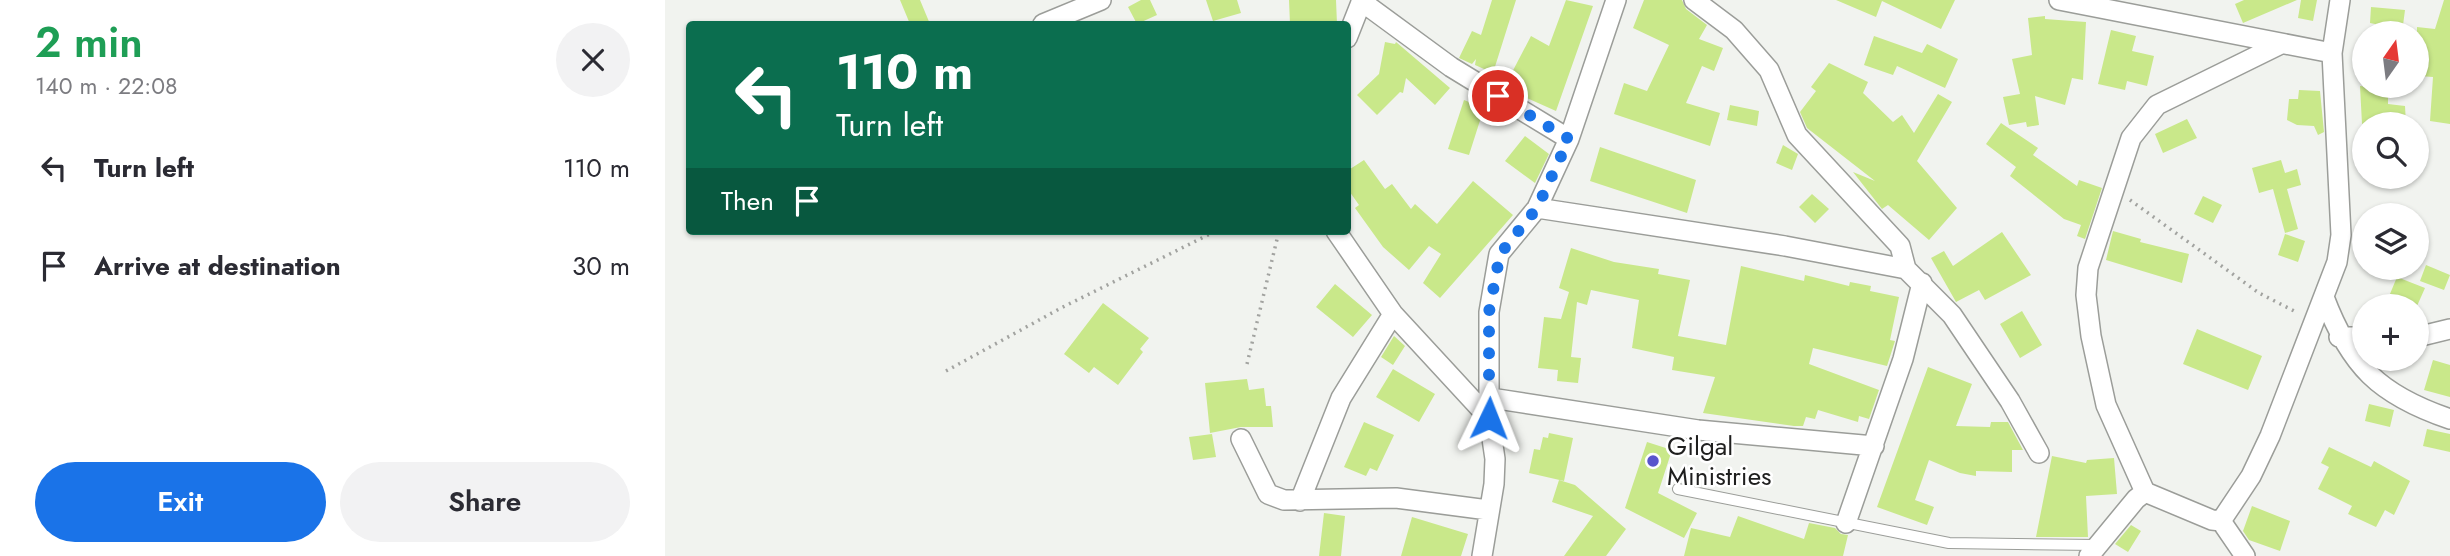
<!DOCTYPE html>
<html lang="en">
<head>
<meta charset="utf-8">
<style>
  body { margin:0; font-family:Jost,sans-serif; background:#f2f2f3; color:#2b2b33; height:100vh; display:flex; flex-direction:column; font-size:26px; white-space:nowrap }
  * { box-sizing:border-box; margin:0 }
  p { font-size:23px; color:#7c7c81 }
  .icon { flex:none; width:38px; height:38px; fill:none; stroke:currentColor; stroke-width:2; stroke-linecap:round; stroke-linejoin:round }
  .map { position:relative; flex:1; overflow:hidden }
  .sheet { display:flex; flex-direction:column; background:#fff; width:665px }
  .sheet>* { flex:none }
  .banner { position:absolute; left:21px; top:21px; width:665px; height:214px; border-radius:7px; box-shadow:0 2px 5px #0004; background:#0b6e4f; color:#fff; overflow:hidden }
  .needle { width:46px; rotate:14deg }
  .tools { position:absolute; left:1687px; top:21px; display:grid; gap:14px }
  .tools a { display:grid; place-items:center; width:77px; height:77px; border-radius:50%; background:#fff; box-shadow:0 2px 5px #0004; font-size:35px }
  .pin { position:absolute; display:grid; place-items:center; width:60px; height:60px; color:#fff; margin:-30px; border:4px solid #fff; border-radius:50%; box-shadow:0 2px 7px #0007 }
  .me { position:absolute; width:77px; margin:-38px; rotate:2deg; stroke-linejoin:round; filter:drop-shadow(0 0 5px #0008) }
  .turn { display:flex; align-items:center; gap:24px; height:147px; padding:0 35px; font-size:32px }
  .turn .icon { width:91px; height:91px; stroke-width:2.5 }
  .turn b { display:block; font-size:49px; line-height:60px }
  .then { display:flex; align-items:center; height:66px; padding:0 35px; background:#0003; gap:14px; font-size:26px }
  .round { display:grid; place-items:center; flex:none; width:74px; height:74px; border-radius:37px; background:#f2f2f3 }
  .summary { display:flex; align-items:center; justify-content:space-between; height:119px; padding:0 35px }
  h1 { font-size:42px; font-weight:600; line-height:52px; color:#1e9e55 }
  .primary-button { display:flex; gap:14px; margin-top:auto; padding:14px 35px }
  .primary-button a { flex:1; height:80px; border-radius:42px; background:#1a73e8; color:#fff; font-size:28px; font-weight:600; line-height:80px; text-align:center }
  .primary-button a+a { background:#f2f2f3; color:#2b2b33 }
  ul { padding:0; list-style:none }
  li { display:flex; align-items:center; gap:21px; height:98px; padding:0 35px }
  li div { flex:1 }
  li b { display:block; font-size:26px }
  li em { font-style:normal }
  main { display:flex; flex:1; min-height:0 }
  .map>svg:first-child { display:block }
</style>
</head>
<body>
<main>
<section class="sheet">
<div class="summary"><div><h1>2 min</h1><p>140 m · 22:08</p></div><a class="round"><svg class="icon" aria-label="close" viewBox="0 0 24 24"><path d="M6 6l12 12M18 6L6 18"/></svg></a></div>
<ul>
<li><svg class="icon" aria-label="left" viewBox="0 0 24 24"><path d="M17 20v-9H6M10 6l-5 5 5 5"/></svg><div><b>Turn left</b></div><em>110 m</em></li>
<li><svg class="icon" aria-label="arrive" viewBox="0 0 24 24"><path d="M6 21V4h12l-3 4 3 4H6"/></svg><div><b>Arrive at destination</b></div><em>30 m</em></li>
</ul>
<div class="primary-button"><a>Exit</a><a>Share</a></div>
</section>
<div class="map">
<svg width="1785" height="556" viewBox="0 0 1785 556">
  <rect width="100%" height="100%" fill="#f1f3ef"/>
  <path fill="#c9e88a" d="M235 0H255L265 24H245Z
    M476 0H485L492 15 472 24 463 7Z
    M541 0H572L576 13 548 21Z
    M624 0H671L672 24H625Z
    M827 0H851L828 73 810 65 811 59 807 64 794 58 807 31 816 35Z
    M901 0 928 6 891 111 855 95 857 89 843 80 866 36 884 46Z
    M979 0H1017L1021 9 1042 25 1034 39 1058 48 1049 71 1037 66 1021 103 1055 113 1045 146 949 114 959 83 982 91 1004 45 968 28Z
    M1171 0H1290L1276 29 1217 1 1211 17Z
    M1579 0H1632L1578 23 1570 4Z
    M1636 0H1652L1648 21 1633 18Z
    M1779 0H1785V124L1765 121 1768 77 1754 76 1755 48H1752V27L1770 29Z
    M1706 7 1740 10 1737 33H1710V24L1705 23Z
    M1380 16V19L1421 22 1418 80 1407 78 1400 105 1370 96 1374 125 1362 127 1361 122 1344 125 1338 97 1355 94 1347 59 1367 55 1363 18Z
    M1446 30 1471 36 1467 51 1489 56 1482 86 1462 81 1460 90 1433 84Z
    M1209 36 1257 53 1262 44 1293 59 1280 88 1232 66 1228 75 1199 65Z
    M720 42 730 44 731 42 785 88 770 105 741 78 738 93 735 92 712 115 692 95 714 74Z
    M1164 63 1203 82 1198 93 1228 122 1237 115 1249 133 1273 94 1287 102 1252 161 1292 208 1264 240 1223 205 1217 209 1188 172 1210 181 1142 128 1135 112 1151 91 1146 87Z
    M1695 86 1723 89V104L1740 106 1741 124H1697Z
    M1634 90 1655 91 1659 132 1653 135 1649 126 1632 125 1622 120 1624 99H1633Z
    M799 100 819 108 804 155 783 149Z
    M1065 105 1094 111 1092 126 1062 120Z
    M1522 119 1532 138 1498 153 1490 134Z
    M1336 123 1373 148 1368 155 1412 186 1414 180 1437 188 1420 239 1412 236 1416 225 1399 219 1345 176 1351 167 1321 144Z
    M860 136 884 154 870 183 840 161Z
    M1118 145 1133 154 1127 170 1111 163Z
    M935 147 1031 180 1022 213 925 181Z
    M699 160 720 189 727 184 746 209 750 204 772 224 808 181 848 215 775 298 758 283 776 254 764 246 744 270 718 247 690 208 694 205 682 188V171Z
    M1616 160 1620 173 1632 169 1636 185 1622 189 1633 229 1620 233 1608 189 1594 193 1587 168Z
    M1147 194 1164 209 1150 223 1134 207Z
    M1538 196 1557 205 1548 223 1529 214Z
    M1448 231 1476 239 1475 242 1524 254 1517 283 1441 260Z
    M1337 232 1366 275 1320 300 1314 290 1291 302 1266 258 1279 251 1288 266Z
    M1620 234 1640 241 1633 262 1613 255Z
    M906 248 949 262 994 269 993 274 1025 280 1013 336 1061 345 1076 266 1139 281 1140 275 1184 286 1185 282 1206 286 1205 291 1234 297 1225 340 1230 341 1222 366 1148 348 1144 364 1214 390 1204 419 1194 416 1193 422 1153 410 1150 419 1141 417 1138 426H1129L1038 413 1050 377 1007 370 1009 357 967 348 974 300 926 290 922 305 912 302 906 357 916 358 913 383 892 381 893 370 873 368 874 360 879 317 896 319 904 292 894 288Z
    M1761 265 1785 275 1779 290 1755 281Z
    M1732 277 1760 288 1752 306H1720Z
    M670 284 707 315 688 337 651 307Z
    M438 303 484 338 475 349 478 352 453 385 429 367 424 373 399 354Z
    M1357 311 1377 345 1355 358 1335 324Z
    M1532 329 1597 356 1583 390 1518 364Z
    M729 336 740 346 728 365 716 357Z
    M1768 360 1785 365V397L1759 390Z
    M1263 367 1307 384 1291 426 1325 427 1326 422H1343L1358 450H1347V472L1311 471V476L1295 473 1264 460 1250 500 1269 507 1262 525 1212 507Z
    M728 369 770 394 754 422 711 397Z
    M582 379 584 390 599 388 601 406H606L608 427H576L545 433 540 383Z
    M1704 404 1729 410 1725 427 1700 421Z
    M699 422 729 435 712 471 705 468 701 476 679 467Z
    M1762 429 1785 434V452L1758 446Z
    M884 433 908 438 899 481 864 473 869 449 875 450 878 437 883 438Z
    M547 434 551 457 528 460 524 437Z
    M982 442 1007 450 993 493 1032 513 1019 538 960 508Z
    M1664 447 1706 467 1709 461 1745 481 1729 515 1720 510 1711 527 1683 514 1687 506 1653 489 1664 467 1656 463Z
    M1387 456 1421 463 1422 460 1449 458 1452 494 1421 496 1423 537H1371Z
    M894 480 910 485 961 529 941 556H899L928 516 887 502Z
    M1587 506 1625 521 1615 551 1584 540 1578 531Z
    M659 513 680 516 676 556H654Z
    M1073 516 1139 539 1144 523 1170 528 1176 534 1183 535 1178 556H1019L1026 528 1065 537Z
    M747 517 803 534 796 556H736Z
    M1466 525 1476 531 1463 552 1450 544Z"/>
  <g fill="none" stroke-linecap="round" stroke-linejoin="round">
    <defs>
      <path id="lane" d="M1013 489 1284 543 1431 545"/>
      <path id="street" d="M1029 0 1069 30 1104 70 1132 135 1235 246 1241 269
        M1394 0 1667 53
        M696 1 786 67 904 139
        M378 24 436 0
        M682 38 697 0
        M872 208 1120 246 1241 269 1287 315 1345 401 1374 453
        M671 231 728 314 824 418 830 459 829 484 817 556
        M1659 297C1685 366 1714 395 1785 419
        M1674 337H1699
        M1752 337 1785 329
        M826 398 1033 430 1209 446
        M824 418V312L834 254 872 208 904 139 951 0
        M576 439 603 494 619 500 731 498 823 510
        M1480 492 1441 405 1426 336 1421 295 1423 268 1466 138 1492 105 1616 44
        M635 501 676 398 728 314
        M1556 521 1580 556
        M1181 523 1238 359 1257 283
        M1424 556 1471 499 1480 492 1547 520 1556 521 1586 476 1605 436 1672 262 1676 235 1667 53 1675 0"/>
    </defs>
    <use href="#lane" stroke="#9b9d99" stroke-width="12"/>
    <use href="#street" stroke="#9b9d99" stroke-width="22"/>
    <path stroke="#a2a3a0" stroke-width="3.5" stroke-dasharray="2 5" stroke-linecap="butt" d="M1465 200 1594 293 1633 313
      M582 364 614 231
      M281 371 396 308 551 231"/>
    <use href="#lane" stroke="#fff" stroke-width="10"/>
    <use href="#street" stroke="#fff" stroke-width="19"/>
  </g>
  <g fill="none" stroke-linecap="round" stroke-linejoin="round">
    <path stroke="#1a73e8" stroke-width="12" stroke-dasharray="0 21.6" d="M824 418V312L835 254 872 208 904 139 833 96"/>
  </g>
  <circle fill="#5955cc" stroke="#fff" stroke-width="2.5" cx="988" cy="461" r="7"/>
  <g text-anchor="middle" stroke-width="5" stroke-linejoin="round" paint-order="stroke">
    <g font-size="26" fill="#1f1f1e" stroke="#fff" text-anchor="start">
      <text x="1002" y="455">Gilgal<tspan x="1002" dy="30">Ministries</tspan></text>
    </g>
  </g>
</svg>
<div class="tools">
<a><svg class="needle" viewBox="-14 -14 28 28"><path d="M0-13l5 13h-10z" fill="#e53935"/><path d="M0 13l5-13h-10z" fill="#7c7c81"/></svg></a>
<a><svg class="icon" aria-label="search" viewBox="0 0 24 24"><circle cx="10" cy="10" r="6"/><path d="M15 15l6 6"/></svg></a>
<a><svg class="icon" aria-label="layers" viewBox="0 0 24 24"><path d="M12 4l9 5-9 5-9-5zM3 14l9 5 9-5"/></svg></a>
<a>+</a>
</div>
<div class="pin" style="left:833px;top:96px;background:#d93025"><svg class="icon" aria-label="arrive" viewBox="0 0 24 24"><path d="M6 21V4h12l-3 4 3 4H6"/></svg></div>
<svg class="me" style="left:824px;top:418px" viewBox="-20 -20 40 40"><path d="M0-17L14 15 0 8-14 15z" fill="#1a73e8" stroke="#fff" stroke-width="4"/></svg>
<div class="banner">
<div class="turn"><svg class="icon" aria-label="left" viewBox="0 0 24 24"><path d="M17 20v-9H6M10 6l-5 5 5 5"/></svg><div><b>110 m</b>Turn left</div></div>
<div class="then">Then<svg class="icon" aria-label="arrive" viewBox="0 0 24 24"><path d="M6 21V4h12l-3 4 3 4H6"/></svg></div>
</div>
</div>
</main>
</body>
</html>
